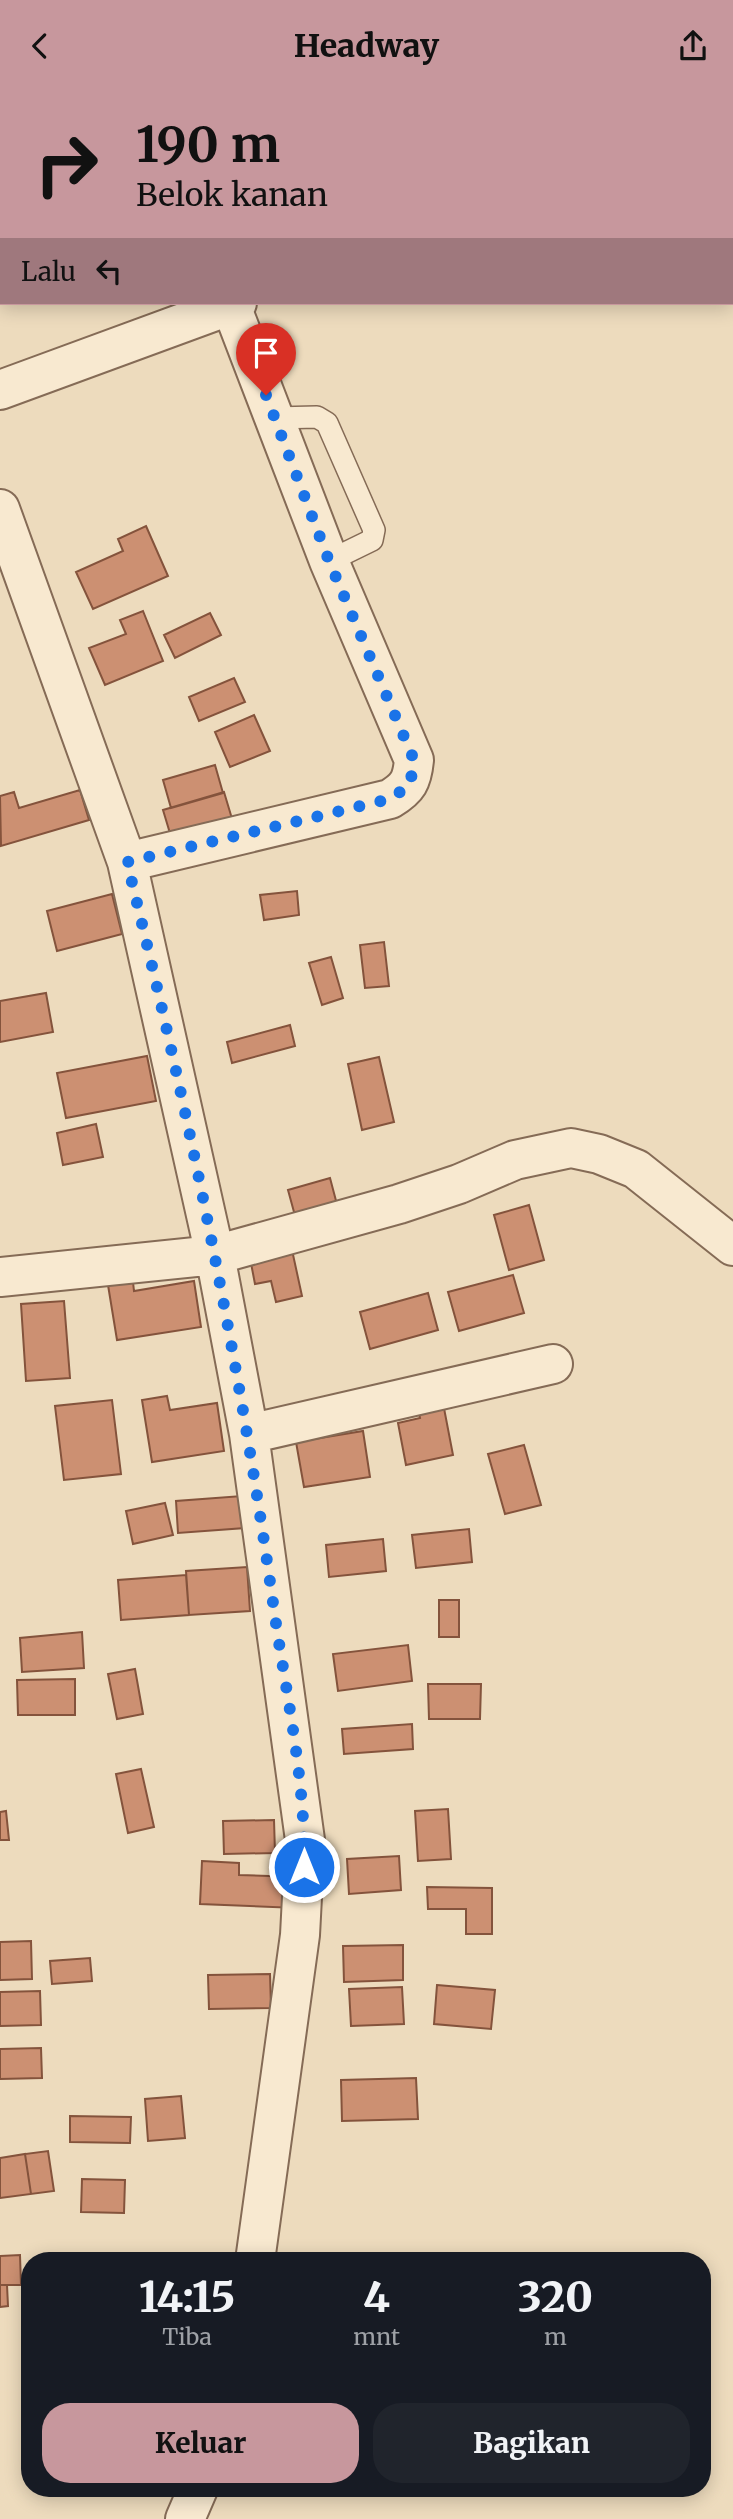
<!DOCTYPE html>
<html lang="id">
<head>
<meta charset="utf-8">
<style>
  body { margin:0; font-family:Merriweather,serif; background:#20242c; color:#f1f3f6; height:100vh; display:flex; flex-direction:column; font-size:26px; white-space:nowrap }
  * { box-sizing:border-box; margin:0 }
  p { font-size:23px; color:#9ea1a6 }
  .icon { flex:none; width:38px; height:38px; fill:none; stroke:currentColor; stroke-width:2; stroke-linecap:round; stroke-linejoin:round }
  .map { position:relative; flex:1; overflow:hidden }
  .side { position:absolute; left:21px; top:2161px; width:690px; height:245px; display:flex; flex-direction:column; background:#171b24; border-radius:28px; box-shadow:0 4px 18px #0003 }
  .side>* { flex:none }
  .top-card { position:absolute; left:0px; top:0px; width:733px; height:214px; box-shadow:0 4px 18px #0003; background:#c7979d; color:#111; overflow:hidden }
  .pin { position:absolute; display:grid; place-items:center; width:60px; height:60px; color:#fff; margin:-72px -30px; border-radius:50% 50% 50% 0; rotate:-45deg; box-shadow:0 0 7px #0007 }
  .pin .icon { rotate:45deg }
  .me { position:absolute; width:77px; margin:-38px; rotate:0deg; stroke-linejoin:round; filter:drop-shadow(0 0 5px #0008) }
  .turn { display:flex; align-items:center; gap:24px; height:147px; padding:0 21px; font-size:32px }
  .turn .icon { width:91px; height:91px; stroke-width:2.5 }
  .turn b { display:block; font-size:49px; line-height:60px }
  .then { display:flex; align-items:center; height:66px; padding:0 21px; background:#0003; gap:14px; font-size:26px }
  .eta { display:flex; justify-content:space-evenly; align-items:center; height:119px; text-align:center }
  .eta b { font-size:42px; font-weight:800; line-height:49px }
  .button { display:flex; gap:14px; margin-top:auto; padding:14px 21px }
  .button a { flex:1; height:80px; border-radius:28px; background:#c7979d; color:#111; font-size:28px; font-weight:800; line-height:80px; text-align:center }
  .button a+a { background:#20242c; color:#f1f3f6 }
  header { display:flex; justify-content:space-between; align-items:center; height:91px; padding:0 21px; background:#c7979d; color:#111; font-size:32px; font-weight:800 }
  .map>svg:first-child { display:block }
</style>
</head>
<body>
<header><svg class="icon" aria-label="back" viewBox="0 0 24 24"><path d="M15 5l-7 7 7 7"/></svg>Headway<svg class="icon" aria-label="share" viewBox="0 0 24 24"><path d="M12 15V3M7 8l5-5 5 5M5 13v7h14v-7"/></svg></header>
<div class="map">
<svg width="733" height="2428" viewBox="0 0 733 2428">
  <rect width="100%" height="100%" fill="#eddbbd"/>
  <path fill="#cc9072" stroke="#84533c" stroke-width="2" d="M146 435 168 485 93 518 76 481 123 460 118 448Z
    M143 520 163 570 105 594 89 557 126 543 120 529Z
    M210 522 221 544 175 567 164 544Z
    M234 587 245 611 199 630 189 606Z
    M254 624 270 660 230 676 215 641Z
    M215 674 223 702 171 717 163 689Z
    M80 699 89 729 1 755 0 705 14 701 19 717Z
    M224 701 233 731 172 749 163 719Z
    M297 800 299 824 264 829 260 804Z
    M112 803 122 843 57 860 47 820Z
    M384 851 389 895 365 897 360 854Z
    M331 866 343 907 322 914 309 872Z
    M46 902 53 941 0 951V910Z
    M290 934 295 955 232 972 227 951Z
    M147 965 156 1010 66 1027 57 982Z
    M379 966 394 1031 362 1039 348 973Z
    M96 1033 103 1066 63 1074 57 1042Z
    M330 1087 339 1121 297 1132 288 1099Z
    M529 1114 544 1169 509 1179 494 1124Z
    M292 1159 302 1205 276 1211 271 1190 255 1193 250 1167Z
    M513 1184 524 1222 459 1240 448 1201Z
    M194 1190 201 1236 117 1249 108 1194 133 1191 134 1200Z
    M428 1202 438 1239 370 1258 360 1221Z
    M64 1210 70 1287 26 1290 21 1213Z
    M167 1305 170 1319 217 1312 224 1360 152 1371 142 1309Z
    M112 1309 121 1383 64 1389 55 1315Z
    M443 1312 453 1364 406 1374 398 1332 420 1327 418 1317Z
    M363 1340 370 1386 304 1396 296 1351Z
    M524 1354 541 1414 505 1423 488 1363Z
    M242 1405 245 1437 178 1442 176 1410Z
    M165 1412 173 1444 133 1453 126 1420Z
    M469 1438 472 1471 416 1477 412 1444Z
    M383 1448 386 1480 329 1486 326 1454Z
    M247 1476 250 1520 189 1524 186 1480Z
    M186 1484 189 1524 121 1529 118 1489Z
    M439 1509H459V1546H439Z
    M82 1541 84 1577 22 1581 20 1547Z
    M408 1554 412 1590 338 1600 333 1563Z
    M135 1578 143 1623 117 1628 108 1583Z
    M75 1588V1624H18L17 1589Z
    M428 1593H481L480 1628H429Z
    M412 1633 413 1658 344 1663 342 1638Z
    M141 1678 154 1736 128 1742 116 1683Z
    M448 1718 451 1768 418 1770 415 1720Z
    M6 1720 9 1749H0V1721Z
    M274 1729 275 1762 224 1763 223 1730Z
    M399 1765 401 1799 349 1803 347 1768Z
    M202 1770 239 1772V1784L298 1786 297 1817 200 1813Z
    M427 1796 492 1797V1843H466V1818H428Z
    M31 1850 32 1888 0 1889V1851Z
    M403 1854V1889L344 1891 343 1855Z
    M90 1867 92 1890 52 1893 50 1870Z
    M270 1883 271 1917 209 1918 208 1884Z
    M437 1894 495 1899 491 1938 434 1933Z
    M402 1896 404 1933 351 1935 349 1898Z
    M40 1900 41 1934 0 1935V1901Z
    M41 1957 42 1987 0 1988V1958Z
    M416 1987 418 2028 342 2030 341 1989Z
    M181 2005 185 2047 148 2050 145 2008Z
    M70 2025 131 2026 130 2052 70 2051Z
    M48 2060 54 2100 31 2103 25 2063Z
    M25 2063 31 2103 0 2107V2067Z
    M82 2088 125 2089 124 2122 81 2121Z
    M20 2164 21 2194H0V2165Z
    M0 2194H7L8 2215 0 2216Z"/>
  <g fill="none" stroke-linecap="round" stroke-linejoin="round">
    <defs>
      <path id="service" d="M274 327 317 326 327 332 374 439 372 449 329 470"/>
      <path id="minor" d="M136 0 137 2
        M0 299 237 212
        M0 418 127 771 215 1164 249 1343 305 1749 300 1844 255 2170
        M127 771 390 708C408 697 412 690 414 669L329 470 230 212
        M0 1186 215 1164 399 1113 459 1093 515 1069 571 1057 599 1063 636 1078 733 1155
        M249 1343 553 1273
        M185 2428 198 2398"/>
    </defs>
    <use href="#service" stroke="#856b56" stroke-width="24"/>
    <use href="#minor" stroke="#856b56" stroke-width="42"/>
    <use href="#service" stroke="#f8e9d0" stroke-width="21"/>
    <use href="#minor" stroke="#f8e9d0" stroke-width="38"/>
  </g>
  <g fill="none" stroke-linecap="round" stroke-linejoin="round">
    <path stroke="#1a73e8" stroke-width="12" stroke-dasharray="0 21.6" d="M266 304 329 470 414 669 410 694 390 708 127 771C188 1018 239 1267 274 1519 286 1603 306 1691 304 1776"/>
  </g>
</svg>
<div class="pin" style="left:266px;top:304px;background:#d93025"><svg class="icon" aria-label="arrive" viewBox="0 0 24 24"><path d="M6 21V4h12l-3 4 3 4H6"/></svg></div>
<svg class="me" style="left:304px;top:1776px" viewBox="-20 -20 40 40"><circle r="17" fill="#1a73e8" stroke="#fff" stroke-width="3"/><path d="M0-11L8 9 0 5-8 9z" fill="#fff"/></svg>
<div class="top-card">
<div class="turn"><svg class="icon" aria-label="right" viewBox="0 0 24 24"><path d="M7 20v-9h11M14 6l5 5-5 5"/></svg><div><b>190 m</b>Belok kanan</div></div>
<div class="then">Lalu<svg class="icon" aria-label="left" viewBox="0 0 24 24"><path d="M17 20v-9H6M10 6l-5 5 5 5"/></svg></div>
</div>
<section class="side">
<div class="eta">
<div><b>14:15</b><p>Tiba</p></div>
<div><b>4</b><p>mnt</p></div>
<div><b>320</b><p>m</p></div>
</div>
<div class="button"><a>Keluar</a><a>Bagikan</a></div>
</section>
</div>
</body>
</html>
